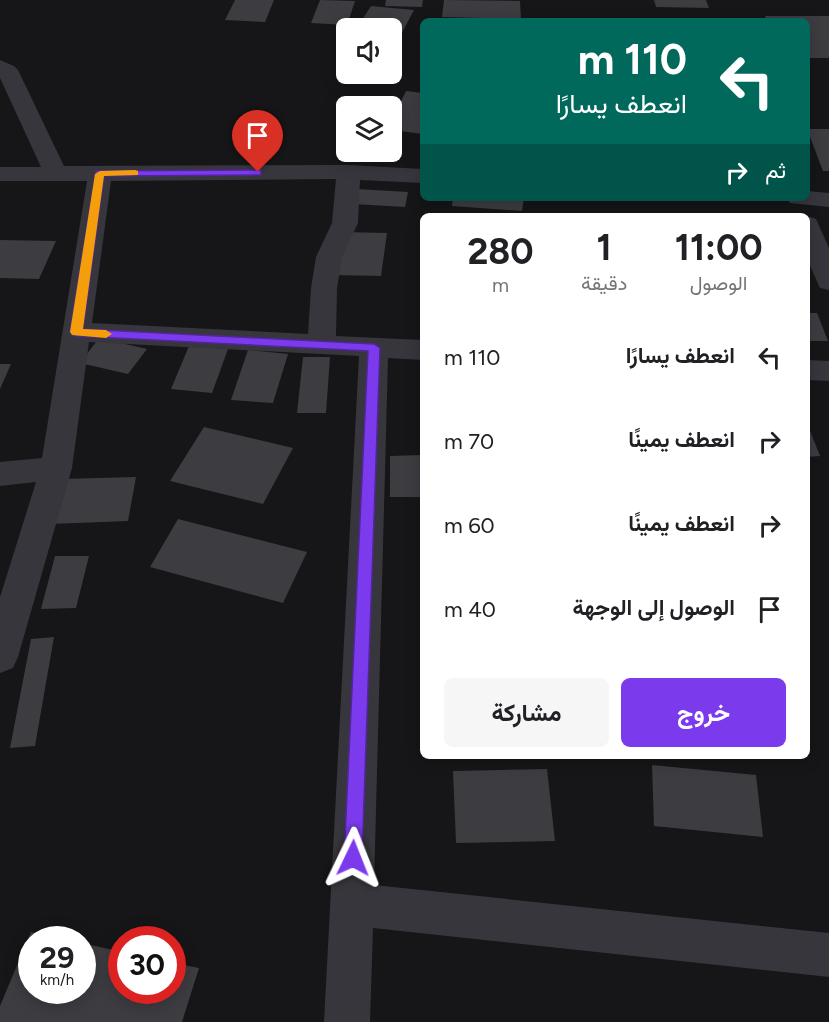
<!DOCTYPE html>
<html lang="ar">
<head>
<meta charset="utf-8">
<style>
  body { margin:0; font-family:Figtree,Vazirmatn,sans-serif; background:#f6f6f6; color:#202124; direction:rtl; height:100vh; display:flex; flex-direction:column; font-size:22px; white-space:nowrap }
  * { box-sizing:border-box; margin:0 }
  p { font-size:20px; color:#757577 }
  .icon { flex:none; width:33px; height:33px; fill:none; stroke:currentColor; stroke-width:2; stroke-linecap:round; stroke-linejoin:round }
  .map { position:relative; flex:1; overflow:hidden; direction:ltr }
  .details { position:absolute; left:420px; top:213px; width:390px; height:546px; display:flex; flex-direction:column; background:#fff; border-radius:9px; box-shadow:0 3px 15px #0003; direction:rtl }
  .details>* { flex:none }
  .hud { position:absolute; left:420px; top:18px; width:390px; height:183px; border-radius:9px; box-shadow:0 3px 15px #0003; direction:rtl; background:#00695c; color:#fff; overflow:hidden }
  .buttons { position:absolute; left:336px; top:18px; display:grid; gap:12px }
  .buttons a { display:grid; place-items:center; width:66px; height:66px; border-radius:9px; background:#fff; box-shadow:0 3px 15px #0003; font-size:30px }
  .speed { position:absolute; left:18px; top:926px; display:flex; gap:12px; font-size:30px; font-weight:700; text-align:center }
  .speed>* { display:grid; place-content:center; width:78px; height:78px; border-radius:50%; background:#fff; box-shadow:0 3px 15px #0003; line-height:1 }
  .speed small { font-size:15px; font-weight:400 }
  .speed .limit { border:9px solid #d22; background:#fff; color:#111 }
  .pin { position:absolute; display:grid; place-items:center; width:51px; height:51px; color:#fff; margin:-62px -26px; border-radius:50% 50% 50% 0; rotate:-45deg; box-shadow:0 0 6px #0007 }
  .pin .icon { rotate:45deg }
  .me { position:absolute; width:66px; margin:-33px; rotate:2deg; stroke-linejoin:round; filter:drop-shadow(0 0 4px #0008) }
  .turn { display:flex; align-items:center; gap:21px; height:126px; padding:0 24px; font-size:27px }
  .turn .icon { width:78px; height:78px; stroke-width:2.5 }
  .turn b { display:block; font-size:42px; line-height:51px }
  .then { display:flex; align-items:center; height:57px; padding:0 24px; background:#0003; gap:12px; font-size:22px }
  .eta { display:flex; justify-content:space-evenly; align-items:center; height:102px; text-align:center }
  .eta b { font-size:36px; font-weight:700; line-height:42px }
  .primary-button { display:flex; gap:12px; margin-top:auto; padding:12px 24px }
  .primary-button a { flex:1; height:69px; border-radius:9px; background:#7c3aed; color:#fff; font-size:24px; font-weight:700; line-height:69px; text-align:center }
  .primary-button a+a { background:#f6f6f6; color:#202124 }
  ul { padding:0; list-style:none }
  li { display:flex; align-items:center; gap:18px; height:84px; padding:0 24px }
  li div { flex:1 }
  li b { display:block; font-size:22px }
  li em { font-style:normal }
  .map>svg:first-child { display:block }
</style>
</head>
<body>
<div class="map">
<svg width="829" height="1022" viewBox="0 0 829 1022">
  <rect width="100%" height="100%" fill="#161517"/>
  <path fill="#3d3c41" d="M235 0H274L265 22 225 20Z
    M320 0 355 1 347 25 311 23Z
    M386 0H423L422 7 385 6Z
    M444 0 520 1 521 19 442 17Z
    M654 0H706L709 8 656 7Z
    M371 6 414 10 398 40 392 39V28H357Z
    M765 16H829V58H807V21H767Z
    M406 91 423 93V134L392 130V119Z
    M807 129H829V171H823Z
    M357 189 408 192 405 207 353 204Z
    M453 198H524L522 211 452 206Z
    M420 223H423V268H420Z
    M342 232 387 233 381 276 334 275Z
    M0 240 56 241 39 279 0 278Z
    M807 313H817L828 341H807Z
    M99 338 147 349 128 374 80 363Z
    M189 346 228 349 212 393 171 389Z
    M248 350 288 354 273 403 231 400Z
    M303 357H330L326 413H297Z
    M0 364H11L0 389Z
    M807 423 820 456 807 457Z
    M204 427 293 448 263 504 170 481Z
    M423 455V497H390V456Z
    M136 477 128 521 50 524 61 479Z
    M178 519 307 552 283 603 150 567Z
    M55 556H89L76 608 41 609Z
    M54 637 35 746 10 748 31 639Z
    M652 765 756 775 763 837 654 826Z
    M547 769 555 841 456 843 453 771Z
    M31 932 58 938 32 939V990H82V943L122 952V990H172V963L199 968 182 1022H0V1006Z"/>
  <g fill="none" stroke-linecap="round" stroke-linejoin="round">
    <path fill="#37363c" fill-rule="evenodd" d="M0 60 14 66 18 70 64 166 348 165 423 169V183L360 180 358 223 342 257 337 288 336 336 423 340V360L388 358 374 885 829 933V977L373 928 370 1022H324L359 356 89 342 72 468 18 657 13 668 0 673V597L36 482 0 486V462L42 458 87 181H0V167H41L0 78ZM336 179 332 223 316 257 311 288 308 334 92 323 111 181Z
      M807 191 829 193V207L790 203 787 198H807Z
      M807 216 816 219 829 248V290L820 288 807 259Z
      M807 360 829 361V381L807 380Z"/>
  </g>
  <path fill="#7c3aed" stroke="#51269a" stroke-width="1.5" d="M258 170H261V175L104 176 83 329 374 344 380 348 362 858 359 864 353 866 347 864 344 858 368 351 76 336 70 332 96 171Z"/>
  <path fill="#f59e0b" d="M135 170 138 171V175L104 176 83 329 106 330 112 334 106 338 72 335 70 332 95 174 100 171Z"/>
</svg>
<div class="buttons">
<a><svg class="icon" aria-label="sound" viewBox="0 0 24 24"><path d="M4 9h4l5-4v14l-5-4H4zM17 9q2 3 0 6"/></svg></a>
<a><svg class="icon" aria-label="layers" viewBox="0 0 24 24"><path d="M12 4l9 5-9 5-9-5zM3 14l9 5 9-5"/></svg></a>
</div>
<div class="speed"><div>29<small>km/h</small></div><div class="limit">30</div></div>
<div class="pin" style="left:258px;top:172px;background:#d93025"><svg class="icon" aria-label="arrive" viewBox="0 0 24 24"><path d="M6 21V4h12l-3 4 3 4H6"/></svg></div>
<svg class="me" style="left:353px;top:858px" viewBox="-20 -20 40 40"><path d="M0-17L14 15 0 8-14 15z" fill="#7c3aed" stroke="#fff" stroke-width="4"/></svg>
<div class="hud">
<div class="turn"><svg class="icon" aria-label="left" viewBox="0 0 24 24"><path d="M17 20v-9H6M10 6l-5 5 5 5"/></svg><div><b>110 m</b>انعطف يسارًا</div></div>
<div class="then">ثم<svg class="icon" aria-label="right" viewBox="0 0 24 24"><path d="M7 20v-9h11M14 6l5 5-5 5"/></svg></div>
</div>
<section class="details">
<div class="eta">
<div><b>11:00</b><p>الوصول</p></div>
<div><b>1</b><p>دقيقة</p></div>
<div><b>280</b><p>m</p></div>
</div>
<ul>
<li><svg class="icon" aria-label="left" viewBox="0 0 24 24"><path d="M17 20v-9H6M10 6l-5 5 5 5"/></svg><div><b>انعطف يسارًا</b></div><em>110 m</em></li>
<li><svg class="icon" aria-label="right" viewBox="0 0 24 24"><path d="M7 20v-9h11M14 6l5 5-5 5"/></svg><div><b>انعطف يمينًا</b></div><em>70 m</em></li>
<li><svg class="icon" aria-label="right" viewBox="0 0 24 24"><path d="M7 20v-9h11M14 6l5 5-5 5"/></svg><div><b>انعطف يمينًا</b></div><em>60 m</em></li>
<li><svg class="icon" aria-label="arrive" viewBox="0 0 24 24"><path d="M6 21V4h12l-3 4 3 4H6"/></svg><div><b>الوصول إلى الوجهة</b></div><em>40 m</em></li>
</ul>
<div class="primary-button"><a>خروج</a><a>مشاركة</a></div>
</section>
</div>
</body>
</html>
